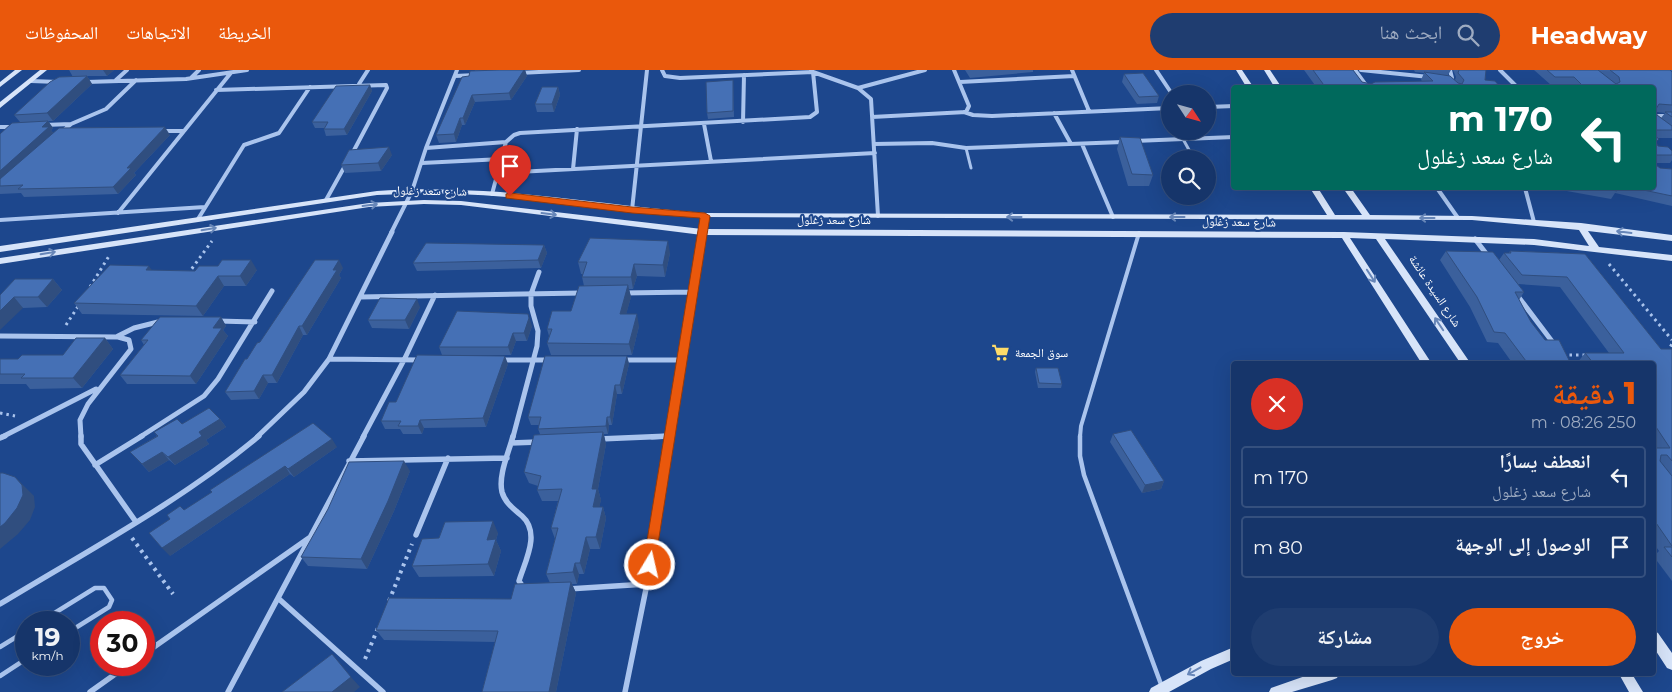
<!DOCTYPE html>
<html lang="ar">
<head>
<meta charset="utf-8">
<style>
  body { margin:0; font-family:Montserrat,"Noto Naskh Arabic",sans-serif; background:#1f3d70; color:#f1f3f6; direction:rtl; height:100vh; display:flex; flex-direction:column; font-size:19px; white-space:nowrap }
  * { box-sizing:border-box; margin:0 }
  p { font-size:16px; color:#9eabc1 }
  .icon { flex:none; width:28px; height:28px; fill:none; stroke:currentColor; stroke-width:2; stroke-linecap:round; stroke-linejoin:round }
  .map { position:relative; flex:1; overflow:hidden; direction:ltr }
  .side { position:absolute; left:1231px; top:291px; width:425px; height:315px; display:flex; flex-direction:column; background:#16356a; border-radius:5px; box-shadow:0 5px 20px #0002,0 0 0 1px #35507e; direction:rtl }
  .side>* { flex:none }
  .guide { position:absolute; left:1231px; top:15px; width:425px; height:105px; border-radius:5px; box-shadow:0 5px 20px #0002,0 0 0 1px #35507e; direction:rtl; background:#00695c; color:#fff; overflow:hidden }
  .needle { width:32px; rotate:126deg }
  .tools { position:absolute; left:1161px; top:15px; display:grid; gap:10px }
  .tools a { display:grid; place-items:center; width:55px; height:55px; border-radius:50%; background:#16356a; box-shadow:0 5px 20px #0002,0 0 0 1px #35507e; font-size:25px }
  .speed { position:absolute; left:15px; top:541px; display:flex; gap:10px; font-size:25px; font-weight:700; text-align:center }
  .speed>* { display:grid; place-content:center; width:65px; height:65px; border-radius:50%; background:#16356a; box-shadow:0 5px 20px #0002,0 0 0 1px #35507e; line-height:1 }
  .speed small { font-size:12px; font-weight:400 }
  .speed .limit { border:8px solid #d22; background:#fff; color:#111 }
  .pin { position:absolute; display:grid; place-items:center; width:42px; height:42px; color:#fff; margin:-51px -21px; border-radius:50% 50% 50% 0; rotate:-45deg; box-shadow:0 0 5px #0007 }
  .pin .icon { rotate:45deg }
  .me { position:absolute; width:55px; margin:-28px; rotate:9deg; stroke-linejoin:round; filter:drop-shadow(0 0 4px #0008) }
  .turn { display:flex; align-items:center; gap:18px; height:105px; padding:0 20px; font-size:22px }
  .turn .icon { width:65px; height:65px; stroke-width:2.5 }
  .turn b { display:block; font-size:35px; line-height:42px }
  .round { display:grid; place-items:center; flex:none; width:52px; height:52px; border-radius:26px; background:#1f3d70 }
  .summary { display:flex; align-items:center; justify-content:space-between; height:85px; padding:0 20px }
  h1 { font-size:30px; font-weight:800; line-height:38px; color:#ea580c }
  .action { display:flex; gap:10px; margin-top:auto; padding:10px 20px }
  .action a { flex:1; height:58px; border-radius:30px; background:#ea580c; color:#fff; font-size:20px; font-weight:800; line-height:58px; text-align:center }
  .action a+a { background:#1f3d70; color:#f1f3f6 }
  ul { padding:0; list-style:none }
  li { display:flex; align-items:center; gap:15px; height:62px; margin:0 10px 8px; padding:0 10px; border:2px solid #35507e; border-radius:5px }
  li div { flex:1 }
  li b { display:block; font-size:19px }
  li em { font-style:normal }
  header { display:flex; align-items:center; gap:30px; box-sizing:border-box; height:70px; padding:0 25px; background:#ea580c; color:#fff }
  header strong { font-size:24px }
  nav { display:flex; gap:28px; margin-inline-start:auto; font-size:18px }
  .search { width:350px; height:45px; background:#1f3d70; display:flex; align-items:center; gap:12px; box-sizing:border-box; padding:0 18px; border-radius:28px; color:#9eabc1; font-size:19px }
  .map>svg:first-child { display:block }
</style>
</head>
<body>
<header>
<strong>Headway</strong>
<div class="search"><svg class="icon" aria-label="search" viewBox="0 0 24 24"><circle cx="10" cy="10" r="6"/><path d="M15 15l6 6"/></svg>ابحث هنا</div>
<nav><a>الخريطة</a><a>الاتجاهات</a><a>المحفوظات</a></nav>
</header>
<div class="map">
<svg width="1672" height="622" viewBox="0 0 1672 622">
  <rect width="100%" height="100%" fill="#1d478d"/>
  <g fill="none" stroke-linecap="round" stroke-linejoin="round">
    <path stroke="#aac4ed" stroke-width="3" stroke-dasharray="2.5 4" stroke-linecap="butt" d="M1609 194 1672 270
      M188 204 212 171
      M90 217 109 186
      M66 255 79 235
      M1667 282 1672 274
      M1563 285H1587
      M0 343 15 346"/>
    <path stroke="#aac4ed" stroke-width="4" stroke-dasharray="3 4.5" stroke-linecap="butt" d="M132 468 173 524
      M389 531 412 474
      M365 589 378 558"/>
    <path stroke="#aac4ed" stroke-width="3" d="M1183 69 1194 89
      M966 78 971 98"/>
    <path stroke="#aac4ed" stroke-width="4" d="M1080 367 1081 356 1139 163"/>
    <path stroke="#aac4ed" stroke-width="4.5" d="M1080 366V386L1084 405 1162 617
      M40 552 95 518H104L112 530 109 537 69 562
      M0 577 26 561
      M0 606 26 589"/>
    <path stroke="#aac4ed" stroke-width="4" d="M662 0 665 6 680 8 813 2 858 18 871 29 878 146
      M1072 0 1089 41
      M1156 0 1172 24
      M1355 0 1368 18
      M1361 0 1429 7
      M1500 0 1518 18
      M519 3 579 0
      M455 6 476 5
      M191 8 199 0
      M116 10 127 0
      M1448 10 1452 8 1450 0
      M31 11 58 12
      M86 12 186 9 247 0
      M960 12 1074 6
      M359 14 368 0
      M858 18 925 0
      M216 20 386 15 387 18 352 84
      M1208 37 1234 36
      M964 42 973 45 992 46 1170 38
      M1054 43 1071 74
      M1654 46H1672
      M872 47 966 42 969 36 954 0
      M743 52 744 5
      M704 54 711 91
      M44 55 71 54
      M0 57H13
      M63 61 71 54 106 39 136 10
      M162 61H184
      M1134 71 1234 67
      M874 74 932 73 966 78 1123 72
      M1082 74 1113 147
      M426 78 506 72 514 65 520 63 810 47 817 42 813 2 811 0
      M422 93 502 89
      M573 99 577 59
      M498 103 875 83
      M1437 118 1458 148
      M1525 118 1534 152
      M492 124 506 72
      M326 130 346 94
      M632 140 647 0
      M118 143 230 4
      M198 149 244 75 279 63 310 17
      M0 150 205 137
      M391 163 412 121 426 78 457 0
      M702 163 705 145"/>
    <path stroke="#aac4ed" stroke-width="5" d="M1475 169 1488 186
      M623 223 693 222
      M1517 225 1554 274
      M360 227 582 223
      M218 251 255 252
      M0 266 118 267 129 270 131 279 88 334 80 350 81 367
      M118 266 134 258 162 251
      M329 289 421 290
      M500 290H549
      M622 290H682
      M2 367 96 319
      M140 367 204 326 218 309 272 221
      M257 367 304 322 329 289 392 162
      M363 367 404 290 435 225
      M513 367 537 276 538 261 531 236V224L539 202
      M652 367 670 366
      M670 367 702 162"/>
    <path stroke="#aac4ed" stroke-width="5.5" d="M81 366V374L136 452
      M513 366C509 382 498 405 502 422 505 433 514 439 522 446 541 463 525 491 519 511L523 517
      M0 368 5 366
      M599 369 670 366
      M511 373 538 372
      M349 391 507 388
      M95 395 142 366
      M416 465 448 388
      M568 519 647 514
      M279 529 383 622
      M0 534C87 481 180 432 259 366
      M144 584 309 468
      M90 622 128 595
      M228 622 364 366
      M625 622 647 514 670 366"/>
    <path fill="#d7e4f9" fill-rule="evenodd" d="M15 0H22L0 17V12Z
      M40 0H47L0 38V32Z
      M1236 0H1242L1254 18H1247Z
      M1264 0H1270L1282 18H1275Z
      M1310 118H1318L1335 145H1362L1343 118H1351L1370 145 1472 146 1581 153 1672 165V171L1588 161 1599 177 1672 185V191L1534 175 1385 169 1471 294H1461L1376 169 1350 168 1432 294H1422L1342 168 702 165 461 135 424 134 369 137 0 194V188L369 133 424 130 461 131 702 159 1344 162 1534 169 1589 176 1579 160 1472 150 705 147C622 142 540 127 457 124 430 123 404 124 377 125L0 182V176L377 121C404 119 430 119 457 120 540 122 622 137 705 143L1327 145Z
      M1654 561 1658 563 1672 583V600L1667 598 1654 578Z
      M1234 577V589L1211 599 1169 622H1149L1151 618 1201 591Z
      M1311 604H1339L1337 608 1332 610 1292 622H1269L1271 618Z
      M1619 604H1632L1643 622H1629Z"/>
  </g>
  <path fill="#3b609c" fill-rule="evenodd" d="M69 0H115H114L107 6H87L92 14 53 51H48L53 58 51 60 53 63 170 65 134 103 136 105 118 124 24 127 21 123 0 124V116L20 52 14 45 73 7Z
    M475 0H525L527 6 511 30 475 32 465 55H462L456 72 439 73 436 65 469 6 475 1Z
    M965 0H1033V2L970 8Z
    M1304 0H1353L1362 12 1371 14 1422 11 1421 10 1424 3 1415 2 1414 0H1451L1448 5 1455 10 1456 7 1453 0H1486L1485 10 1501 18H1317Z
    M1534 0H1672V68H1657L1656 73 1658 76 1672 85V90L1670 93H1654V18H1572L1569 15H1551ZM1657 42 1665 43 1661 48 1657 45Z
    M1124 4 1159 26 1157 33 1137 34 1122 12Z
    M733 10 734 47 708 49 707 43Z
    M370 15 372 21 347 65 326 66 324 59 325 58H315L312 52Z
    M558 17 560 25 554 42H537L535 34Z
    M1120 67 1153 105 1149 116H1128L1117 79Z
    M392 85 381 101 345 103 341 95Z
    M1660 98 1672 99V136L1615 123 1611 129 1550 118H1654Z
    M544 175 547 183 541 198 417 201 413 193Z
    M1446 181 1499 190 1504 183H1509L1510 181 1585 184 1661 279H1672V511L1654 487V486L1659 481 1654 474V294H1578L1577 293 1585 283H1609L1560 217 1518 214 1524 222 1519 230 1531 252 1545 270 1571 294H1513L1498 273 1487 272 1470 237 1440 190Z
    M670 183 665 207 637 206 633 219H629L631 227 626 244 639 256 632 285H551L547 273 549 266 547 259 571 241 584 216 582 207 583 204H581L578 192Z
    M343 198 339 205 341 208 307 265H303L277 313H268L259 329 231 330 225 322 260 272Z
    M152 200 195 201 257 200 246 216H224L203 246 82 244 74 233Z
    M53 209 62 220 47 237 23 238 0 225Z
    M420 237 409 259 372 258 368 250Z
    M221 247 226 256 223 260 228 266 196 314H127L120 305 144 275 141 270Z
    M532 256 527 271H516L511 285H442L439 277Z
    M105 268 113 279 82 318 30 319 26 314H0V289H18L63 285Z
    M627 286 629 294 622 324H617L612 355H609L608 364H604L606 374 598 419 601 430 599 437H603L606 448 600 479H590L584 504H579L577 514H572L576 523 556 622H482L495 572 384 570 376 560 511 529 550 513 546 504 555 469 551 458 558 431H542L537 420 538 416 529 413 524 402 540 364 538 359 539 355H531L528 347Z
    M508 294 486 357 424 358 422 364H403L400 359H385L381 351 396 332Z
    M1036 298 1062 314 1061 318H1038L1035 302Z
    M220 349 226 357 206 370 209 374 175 395 169 390 149 402 130 382 157 366 154 362 182 354Z
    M1113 364 1164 411 1161 419 1142 423 1110 372Z
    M337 377 294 407 290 404 170 486 212 423 210 420Z
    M410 401 394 441 367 499 308 496 301 487Z
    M498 463 496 470 501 481 494 506 419 507 412 496 439 468Z"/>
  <path fill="#304e7f" d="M103 0H114L107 6Z
    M524 0H525L527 6 511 30 509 23Z
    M87 6 92 14 53 51 47 43Z
    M370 15 372 21 347 65 344 59Z
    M558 17 560 25 554 42 552 34Z
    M472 25 475 32 465 55 463 48Z
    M460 48 462 55 456 72 454 64Z
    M48 51 53 58 51 60 54 64 0 114V101L42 57Z
    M165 57 170 65 134 103 136 105 118 124 113 117 127 98Z
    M389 77 392 85 381 101 378 93Z
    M668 171 670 183 665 207 663 195Z
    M544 175 547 183 541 198 538 190Z
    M251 190 257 200 246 216 240 206Z
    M339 190 343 198 339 205 341 208 307 265 302 256Z
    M634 194 637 206 633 219 631 207Z
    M149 196 156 206 146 200Z
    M218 206 224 216 203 246 196 236Z
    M53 209 62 220 47 237 38 227Z
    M628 215 631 227 623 256 620 244Z
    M14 227 23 238 0 260V241Z
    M417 229 420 237 409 259 405 250Z
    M528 244 532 256 527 271 524 263Z
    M637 244 639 256 632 285 629 274Z
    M221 247 226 256 223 260 228 266 196 314 190 306 213 258Z
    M299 256 303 265 277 313 272 305Z
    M513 263 516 271 511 285 508 277Z
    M105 268 113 279 82 318 73 308Z
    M505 286 508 294 486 357 483 348Z
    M627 286 629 294 622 324 620 315Z
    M263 305 268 313 259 329 254 321Z
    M615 315 617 324 612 355 610 347Z
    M607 347 609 355 608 364 606 356Z
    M220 349 226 357 206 370 209 374 175 395 168 387 199 362Z
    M420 350 424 358 422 364 418 356Z
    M603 362 606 374 598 419 601 430 597 448 593 437 592 419Z
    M332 369 337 377 294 407 288 399Z
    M162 382 169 390 149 402 142 394Z
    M404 391 410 401 394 441 367 499 361 489Z
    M285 396 290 404 170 486 162 478Z
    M15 407 34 426 35 437 30 450 18 464 0 479V457Z
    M1164 411 1161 419 1142 423 1145 415Z
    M603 437 606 448 600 479 596 467Z
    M493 451 498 463 496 470 501 481 494 506 488 494 487 470Z
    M586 467 590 479 584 504 580 493Z
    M575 493 579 504 577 514 573 502Z
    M571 512 576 523 556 622H549Z
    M351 607 360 617 354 622H332Z"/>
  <path fill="#4570b5" stroke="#304e7f" d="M499 0H524L509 23 472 25 463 48H460L454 64 436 65 462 7 469 6 470 1Z
    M1313 0H1353L1362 12 1371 14 1375 12 1433 11 1424 2 1450 6 1458 13 1462 14 1464 10 1458 3 1459 0H1486L1485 10 1495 11 1501 18H1326Z
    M1547 0H1598L1616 14 1620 12 1619 7 1610 0H1670L1672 2V35L1659 34 1656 39 1657 45 1672 56V60H1654V18H1585L1574 7H1555Z
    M1143 3 1159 26 1139 27 1124 4Z
    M87 6 47 43 14 45 50 12 59 7Z
    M733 10V41L707 43 706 12Z
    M370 15 344 59H324L328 52H312L336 16Z
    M542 17H558L552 34H535Z
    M1665 42H1672V47Z
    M48 51 42 57H49L0 101V64L12 53Z
    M165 57 127 98H131L113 117 18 119 23 115 0 116V109L59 58Z
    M1654 65 1659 69 1656 72 1658 76 1668 77 1672 81V85H1654Z
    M1120 67 1140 68 1153 105 1132 104Z
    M389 77 378 93 341 95 349 80Z
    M1654 94 1656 95 1660 98 1672 99V126L1634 118H1654Z
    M1600 118H1616L1617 121Z
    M590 168 668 171 663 195 634 194 631 207H582L587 192H578Z
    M426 173 544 175 538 190 413 193Z
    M1446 181 1493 182 1524 222H1515L1531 252 1545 270H1559L1571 294H1532L1531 291H1526L1505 263 1494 262 1477 227Z
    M1510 181 1585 184 1661 279H1672V391L1667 385H1661L1660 391 1672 406V476L1654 450V378H1670L1654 354V294H1594L1585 283H1624L1567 207 1522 205 1504 183H1511Z
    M222 190H251L240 206H218L196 236 74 233 110 195 149 196 146 200 195 201 199 196H218Z
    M315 190H339L333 200H337L302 256H299L272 305H263L254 321 225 322 245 289H247L257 273 260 272Z
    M15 209H53L38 227H14L0 241V225Z
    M628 215 620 244H637L629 274 547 273 552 259H547L552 241H571L579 216Z
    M380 228 417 229 405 250H368Z
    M457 241 528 244 529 248 524 263H513L508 277H439Z
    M160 247H221L213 258H222L190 306 120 305 148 270H141Z
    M76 268H105L73 308H21L25 304H0V289H18L22 285H63Z
    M417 285 505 286 483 348 420 350 418 356H398L401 351H381L389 332H396Z
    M545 286H627L620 315H615L610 347H607L606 356 538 359 541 347H528Z
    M1036 298H1058L1062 314 1039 313Z
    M209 338 220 349 199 362 202 366 168 387 162 382 142 394 130 382 158 366 154 362 177 349 182 354Z
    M313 353 332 369 288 399 285 396 162 478 149 463 170 449 167 445 180 436 184 440 212 422 210 420Z
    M1131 360 1164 411 1145 415 1113 364Z
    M603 362 592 419H597L593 437H603L596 467H586L580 493H575L573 502 546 504 558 458H551L562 419 537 420 541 406 524 402 534 365Z
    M404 391 388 431 361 489 301 487 328 439 349 392Z
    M0 403H3L15 407 22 415 23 425 17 438 5 453 0 457Z
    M493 451 487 470 496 469 488 494 412 496 422 469 439 468 445 452Z
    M1664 477H1672V487Z
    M571 512 549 622H482L498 561 376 560 389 528 511 529 515 514Z
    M332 584 351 607 332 622H282Z"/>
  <defs><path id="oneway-shaft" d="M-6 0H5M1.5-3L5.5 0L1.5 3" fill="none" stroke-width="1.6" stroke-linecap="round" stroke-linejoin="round" transform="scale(1.25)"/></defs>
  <g stroke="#6786b8">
    <use href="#oneway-shaft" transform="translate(370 135) rotate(-7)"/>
    <use href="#oneway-shaft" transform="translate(549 144) rotate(7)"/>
    <use href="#oneway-shaft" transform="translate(1014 147) rotate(-180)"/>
    <use href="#oneway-shaft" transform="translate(1177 147) rotate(-180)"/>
    <use href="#oneway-shaft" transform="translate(1427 148) rotate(-180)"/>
    <use href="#oneway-shaft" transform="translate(209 159) rotate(-9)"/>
    <use href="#oneway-shaft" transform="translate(1624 162) rotate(-173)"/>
    <use href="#oneway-shaft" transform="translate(48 183) rotate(-9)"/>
    <use href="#oneway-shaft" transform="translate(1371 206) rotate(57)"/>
    <use href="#oneway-shaft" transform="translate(1439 254) rotate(-124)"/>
    <use href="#oneway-shaft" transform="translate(1194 601) rotate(151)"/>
  </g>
  <path fill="#ea580c" stroke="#983908" d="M510 123 632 137 705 143 710 146 654 499 650 501 645 499 643 495 700 148 632 143 506 128V124Z"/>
  <defs>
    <symbol id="supermarket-bare" viewBox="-9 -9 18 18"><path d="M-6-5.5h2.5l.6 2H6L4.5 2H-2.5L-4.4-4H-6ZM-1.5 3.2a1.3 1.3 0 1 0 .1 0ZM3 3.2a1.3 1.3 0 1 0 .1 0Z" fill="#fddb69" stroke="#1d478d" stroke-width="2.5" paint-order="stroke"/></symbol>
  </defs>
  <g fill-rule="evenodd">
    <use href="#supermarket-bare" x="988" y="270" width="25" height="25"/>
  </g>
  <g text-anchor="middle" stroke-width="4" stroke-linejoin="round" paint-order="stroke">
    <g font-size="12" fill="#fff" stroke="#1d478d">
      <text transform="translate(430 121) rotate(1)" y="4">شارع سعد زغلول</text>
      <text x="834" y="154">شارع سعد زغلول</text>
      <text transform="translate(1239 152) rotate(1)" y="4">شارع سعد زغلول</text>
      <text transform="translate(1435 221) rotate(56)" y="4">شارع السيدة عائشة</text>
    </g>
    <g font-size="12" fill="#fff" stroke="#1d478d" text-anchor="start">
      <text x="1015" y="287">سوق الجمعة</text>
    </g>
  </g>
</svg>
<div class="tools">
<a><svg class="needle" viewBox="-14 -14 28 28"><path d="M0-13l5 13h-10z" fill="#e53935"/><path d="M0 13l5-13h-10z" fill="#9eabc1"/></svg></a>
<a><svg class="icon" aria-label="search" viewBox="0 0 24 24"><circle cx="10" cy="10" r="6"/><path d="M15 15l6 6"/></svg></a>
</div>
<div class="speed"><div>19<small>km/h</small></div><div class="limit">30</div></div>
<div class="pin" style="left:510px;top:126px;background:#d93025"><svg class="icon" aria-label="arrive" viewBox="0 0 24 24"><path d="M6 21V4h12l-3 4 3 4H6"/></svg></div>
<svg class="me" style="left:650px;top:495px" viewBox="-20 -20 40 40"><circle r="17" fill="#ea580c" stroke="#fff" stroke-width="3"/><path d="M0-11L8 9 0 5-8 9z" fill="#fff"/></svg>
<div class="guide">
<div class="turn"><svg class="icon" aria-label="left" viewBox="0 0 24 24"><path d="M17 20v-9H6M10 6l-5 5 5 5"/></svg><div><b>170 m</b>شارع سعد زغلول</div></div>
</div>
<section class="side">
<div class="summary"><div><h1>1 دقيقة</h1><p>250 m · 08:26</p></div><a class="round" style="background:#d93025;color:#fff"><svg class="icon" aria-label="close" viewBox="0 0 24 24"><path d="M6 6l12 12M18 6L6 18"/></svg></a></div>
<ul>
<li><svg class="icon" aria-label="left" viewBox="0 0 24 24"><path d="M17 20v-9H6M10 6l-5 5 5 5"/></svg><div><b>انعطف يسارًا</b><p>شارع سعد زغلول</p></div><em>170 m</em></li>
<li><svg class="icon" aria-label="arrive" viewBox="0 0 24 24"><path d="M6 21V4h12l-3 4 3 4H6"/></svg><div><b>الوصول إلى الوجهة</b></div><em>80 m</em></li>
</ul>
<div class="action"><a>خروج</a><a>مشاركة</a></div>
</section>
</div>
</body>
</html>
